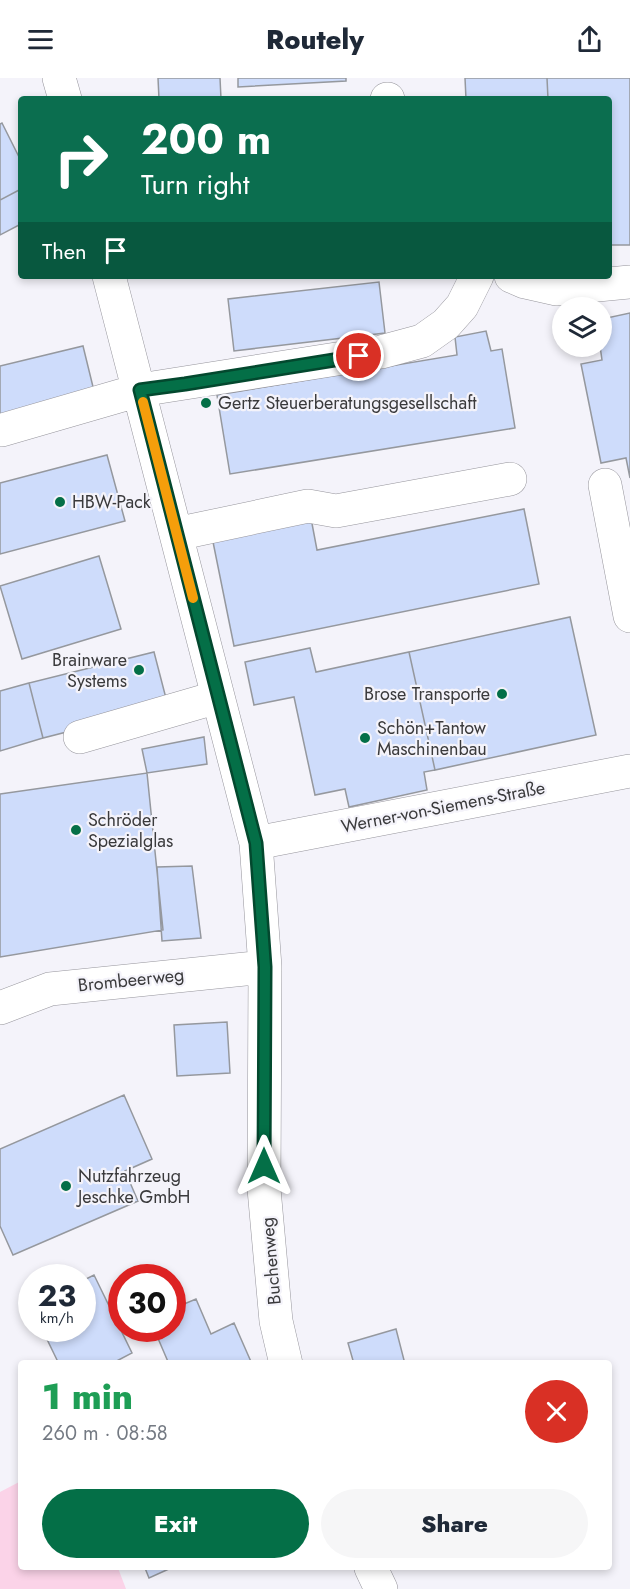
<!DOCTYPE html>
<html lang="en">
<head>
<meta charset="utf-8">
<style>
  body { margin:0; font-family:Jost,sans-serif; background:#f6f6f7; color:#1f2937; height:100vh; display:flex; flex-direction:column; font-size:22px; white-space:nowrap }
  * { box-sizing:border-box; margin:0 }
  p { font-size:20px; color:#747a83 }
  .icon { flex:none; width:33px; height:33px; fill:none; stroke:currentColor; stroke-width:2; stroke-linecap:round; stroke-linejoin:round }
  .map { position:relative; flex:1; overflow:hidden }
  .details { position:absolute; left:18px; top:1282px; width:594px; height:210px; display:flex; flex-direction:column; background:#fff; border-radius:6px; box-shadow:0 3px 9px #0003 }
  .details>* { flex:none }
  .top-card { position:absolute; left:18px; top:18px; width:594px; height:183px; border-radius:6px; box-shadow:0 3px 9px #0003; background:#0b6e4f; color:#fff; overflow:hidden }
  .tools { position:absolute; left:552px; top:219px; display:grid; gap:12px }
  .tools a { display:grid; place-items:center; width:60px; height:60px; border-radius:50%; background:#fff; box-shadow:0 3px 9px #0003; font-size:30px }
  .speed { position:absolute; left:18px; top:1186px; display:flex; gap:12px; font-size:30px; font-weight:700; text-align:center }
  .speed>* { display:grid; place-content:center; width:78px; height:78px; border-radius:50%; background:#fff; box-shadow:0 3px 9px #0003; line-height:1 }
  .speed small { font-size:15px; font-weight:400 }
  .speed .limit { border:9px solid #d22; background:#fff; color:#111 }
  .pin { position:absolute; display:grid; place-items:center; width:51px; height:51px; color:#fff; margin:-26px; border:3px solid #fff; border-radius:50%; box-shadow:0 2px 6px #0007 }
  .me { position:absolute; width:66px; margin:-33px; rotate:0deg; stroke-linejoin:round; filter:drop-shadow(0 0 4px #0008) }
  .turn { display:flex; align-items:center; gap:21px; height:126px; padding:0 24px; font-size:27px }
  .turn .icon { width:78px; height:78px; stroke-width:2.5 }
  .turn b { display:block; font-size:42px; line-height:51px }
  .then { display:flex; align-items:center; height:57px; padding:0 24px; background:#0003; gap:12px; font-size:22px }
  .round { display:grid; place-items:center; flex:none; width:63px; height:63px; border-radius:32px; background:#f6f6f7 }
  .head { display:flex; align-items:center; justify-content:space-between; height:102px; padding:0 24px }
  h1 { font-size:36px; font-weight:800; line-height:45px; color:#1e9e55 }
  .action { display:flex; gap:12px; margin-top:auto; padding:12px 24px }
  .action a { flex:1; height:69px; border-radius:36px; background:#046f47; color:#fff; font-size:24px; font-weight:800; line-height:69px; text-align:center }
  .action a+a { background:#f6f6f7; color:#1f2937 }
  header { display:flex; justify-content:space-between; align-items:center; height:78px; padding:0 24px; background:#fff; font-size:27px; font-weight:800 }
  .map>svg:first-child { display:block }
</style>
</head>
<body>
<header><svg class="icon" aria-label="menu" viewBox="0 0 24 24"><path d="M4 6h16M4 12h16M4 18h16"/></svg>Routely<svg class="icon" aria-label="share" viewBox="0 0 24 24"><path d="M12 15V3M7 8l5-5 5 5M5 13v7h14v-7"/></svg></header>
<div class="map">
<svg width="630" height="1511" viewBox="0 0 630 1511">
  <rect width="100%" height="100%" fill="#f4f3fa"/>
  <path fill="#fbd3e8" d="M21 1403V1490H118L126 1511H0V1414Z"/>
  <path fill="#cedcfb" stroke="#95989e" stroke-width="1.5" d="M158 0H220L221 21H159Z
    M238 0H346V3L238 9Z
    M465 0H547L548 21H466Z
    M547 0H630V167H609V21H548Z
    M2 45 21 83V111L0 122V46Z
    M21 111V146L0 157V122Z
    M379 204 385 255 234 273 228 221Z
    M630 235V400L626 380 601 385 581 286 602 282 600 268H602V241Z
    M486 253 491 273 502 271 515 350 230 396 217 317 457 277 455 259Z
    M83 268 95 317 0 341V288Z
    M107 377 125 443 0 476V405Z
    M524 431 539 506 234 568 211 454 310 435 317 472Z
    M99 478 121 551 22 581 0 508Z
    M570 539 596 657 435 692 409 574Z
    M310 570 316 594 409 574 435 692 424 694 427 712 349 729 345 711 315 717 294 619 254 627 245 584Z
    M154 574 168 628 43 660 29 605Z
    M29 605 43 660 0 673V613Z
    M204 659 207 686 147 695 142 671Z
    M147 695 163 852 0 879V716Z
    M192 788 201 860 162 863 157 789Z
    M227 944 230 995 177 998 174 947Z
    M124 1017 152 1081 125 1093 138 1123 13 1177 0 1148V1071Z
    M94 1197 132 1275 111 1286H59L42 1251H82V1203Z
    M196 1221 211 1256 234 1245 252 1286H169L154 1251H172V1231Z
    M396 1251 405 1286H354L348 1265Z
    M145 1490H171L149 1500Z"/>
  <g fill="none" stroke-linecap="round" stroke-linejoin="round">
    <defs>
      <path id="minor" d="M59 0 65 21
        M387 21H388
        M109 198 256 765 265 889 264 1111 276 1243 286 1286
        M511 198 525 204 556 211 630 204
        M2 352 140 312 381 274 422 263 446 246 462 228 477 198
        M605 407 630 538
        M176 456 308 428 336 433 510 401
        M80 659 218 619
        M256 765 630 693
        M0 930 50 911 265 889
        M371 1490 381 1511"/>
    </defs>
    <use href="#minor" stroke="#96959c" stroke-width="34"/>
    <use href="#minor" stroke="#fff" stroke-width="33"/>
  </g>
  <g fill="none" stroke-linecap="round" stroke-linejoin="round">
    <defs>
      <path id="route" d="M264 1088 265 889 256 765 140 312 185 306 359 278"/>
    </defs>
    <use href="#route" stroke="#03482e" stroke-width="15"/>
    <use href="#route" stroke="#046f47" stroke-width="10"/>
    <path stroke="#f59e0b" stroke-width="10" d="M143 324 193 520"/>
  </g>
  <g fill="#046f47" stroke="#f4f3fa" stroke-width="2">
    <circle cx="206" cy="325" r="6"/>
    <circle cx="60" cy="424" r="6"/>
    <circle cx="139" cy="592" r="6"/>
    <circle cx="502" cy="616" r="6"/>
    <circle cx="365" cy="660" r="6"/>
    <circle cx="76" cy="752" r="6"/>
    <circle cx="66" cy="1108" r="6"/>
  </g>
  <g text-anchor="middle" stroke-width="4.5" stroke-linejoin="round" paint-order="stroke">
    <g font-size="18" fill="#3a3a3c" stroke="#f4f3fa" text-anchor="start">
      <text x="218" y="331">Gertz Steuerberatungsgesellschaft</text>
      <text x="72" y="430">HBW-Pack</text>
      <text x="127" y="588" text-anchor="end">Brainware<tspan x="127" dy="21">Systems</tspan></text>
      <text x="490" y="622" text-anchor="end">Brose Transporte</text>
      <text x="377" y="656">Schön+Tantow<tspan x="377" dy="21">Maschinenbau</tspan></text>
      <text x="88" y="748">Schröder<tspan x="88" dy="21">Spezialglas</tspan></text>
      <text x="78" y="1104">Nutzfahrzeug<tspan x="78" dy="21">Jeschke GmbH</tspan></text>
    </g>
    <g font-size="18" fill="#3a3a3c" stroke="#f4f3fa">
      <text transform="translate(443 729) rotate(-11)" y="6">Werner-von-Siemens-Straße</text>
      <text transform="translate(131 902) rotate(-6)" y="6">Brombeerweg</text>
      <text transform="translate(271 1183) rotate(-95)" y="6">Buchenweg</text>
    </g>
  </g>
</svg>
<div class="tools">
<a><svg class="icon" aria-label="layers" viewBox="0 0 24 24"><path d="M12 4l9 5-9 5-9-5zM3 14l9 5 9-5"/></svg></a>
</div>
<div class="speed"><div>23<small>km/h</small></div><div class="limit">30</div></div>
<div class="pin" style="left:359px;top:278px;background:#d93025"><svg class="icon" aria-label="arrive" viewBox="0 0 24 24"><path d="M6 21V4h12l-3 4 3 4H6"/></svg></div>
<svg class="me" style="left:264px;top:1088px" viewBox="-20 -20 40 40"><path d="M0-17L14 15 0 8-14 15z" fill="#046f47" stroke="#fff" stroke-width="4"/></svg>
<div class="top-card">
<div class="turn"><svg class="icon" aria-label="right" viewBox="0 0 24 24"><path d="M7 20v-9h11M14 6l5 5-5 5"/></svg><div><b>200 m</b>Turn right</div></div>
<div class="then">Then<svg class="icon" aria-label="arrive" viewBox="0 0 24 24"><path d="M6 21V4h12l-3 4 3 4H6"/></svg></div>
</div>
<section class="details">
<div class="head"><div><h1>1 min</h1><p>260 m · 08:58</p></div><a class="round" style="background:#d93025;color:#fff"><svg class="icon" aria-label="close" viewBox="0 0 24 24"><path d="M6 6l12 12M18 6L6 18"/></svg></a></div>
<div class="action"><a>Exit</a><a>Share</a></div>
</section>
</div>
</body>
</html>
